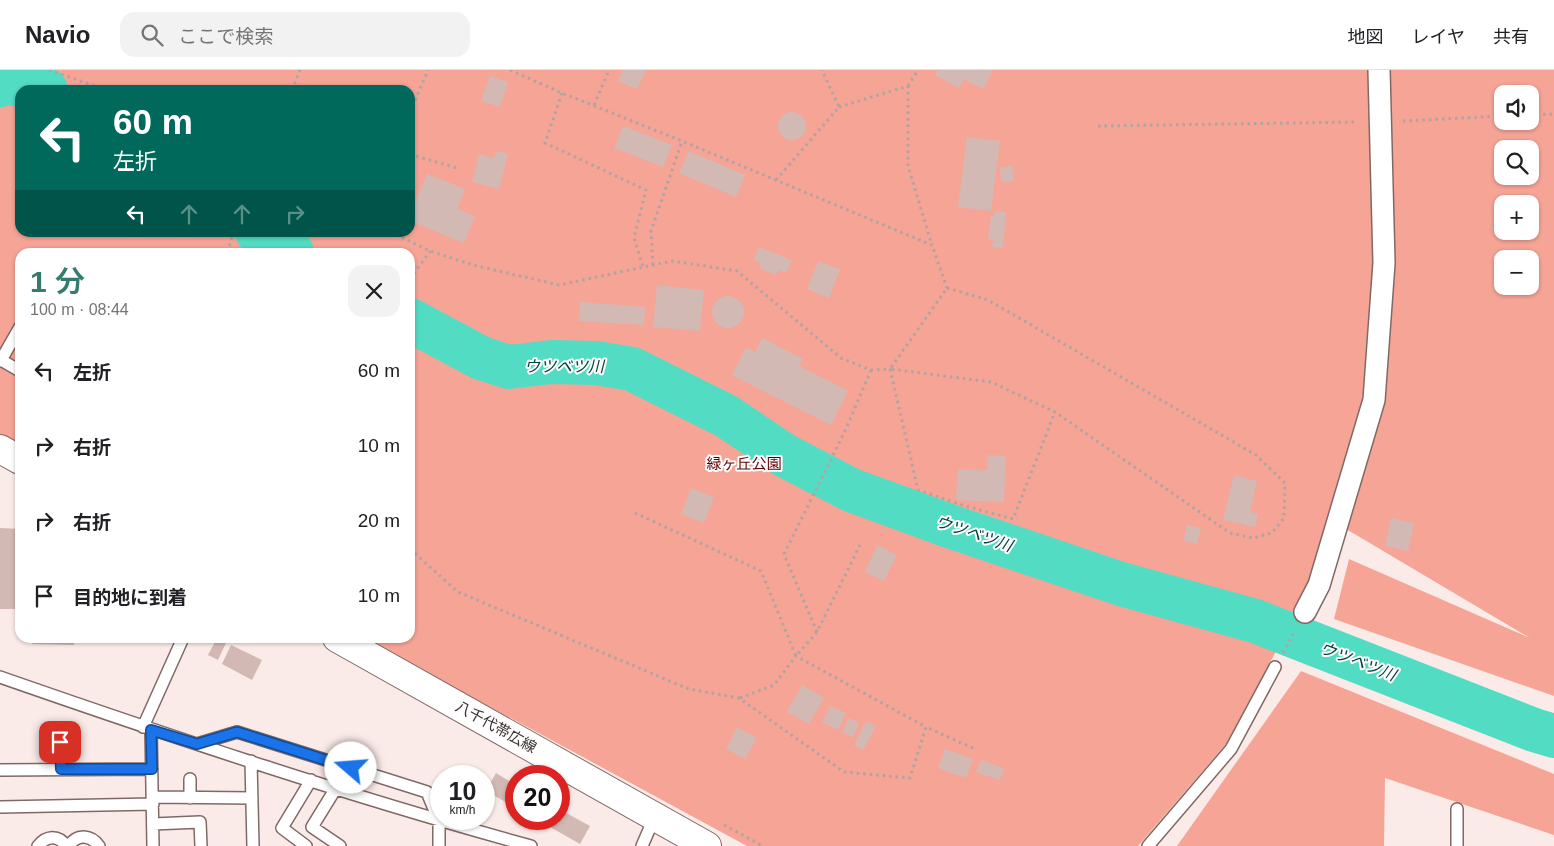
<!DOCTYPE html>
<html lang="ja">
<head>
<meta charset="utf-8">
<style>
  body { margin:0; font-family:Helvetica,"Noto Sans JP",sans-serif; background:#f2f2f2; color:#202124; height:100vh; display:flex; flex-direction:column; font-size:19px; white-space:nowrap }
  * { box-sizing:border-box; margin:0 }
  p { font-size:16px; color:#757577 }
  .icon { flex:none; width:28px; height:28px; fill:none; stroke:currentColor; stroke-width:2; stroke-linecap:round; stroke-linejoin:round }
  .map { position:relative; flex:1; overflow:hidden }
  .sheet { position:absolute; left:15px; top:178px; width:400px; height:395px; display:flex; flex-direction:column; background:#fff; border-radius:15px; box-shadow:0 1px 4px #0004 }
  .sheet>* { flex:none }
  .banner { position:absolute; left:15px; top:15px; width:400px; height:152px; border-radius:15px; box-shadow:0 1px 4px #0004; background:#00695c; color:#fff; overflow:hidden }
  .fabs { position:absolute; left:1494px; top:15px; display:grid; gap:10px }
  .fabs a { display:grid; place-items:center; width:45px; height:45px; border-radius:10px; background:#fff; box-shadow:0 1px 4px #0004; font-size:25px }
  .speed { position:absolute; left:430px; top:695px; display:flex; gap:10px; font-size:25px; font-weight:700; text-align:center }
  .speed>* { display:grid; place-content:center; width:65px; height:65px; border-radius:50%; background:#fff; box-shadow:0 1px 4px #0004; line-height:1 }
  .speed small { font-size:12px; font-weight:400 }
  .speed .limit { border:8px solid #d22; background:#fff; color:#111 }
  .pin { position:absolute; display:grid; place-items:center; width:42px; height:42px; color:#fff; margin:-21px; border-radius:10px; box-shadow:0 2px 8px #0006 }
  .me { position:absolute; width:55px; margin:-28px; rotate:288deg; stroke-linejoin:round; filter:drop-shadow(0 0 4px #0008) }
  .turn { display:flex; align-items:center; gap:18px; height:105px; padding:0 15px; font-size:22px }
  .turn .icon { width:65px; height:65px; stroke-width:2.5 }
  .turn b { display:block; font-size:35px; line-height:42px }
  .lanes { display:flex; align-items:center; height:48px; padding:0 15px; background:#0003; justify-content:center; gap:25px; direction:ltr }
  .lanes .off { opacity:.35 }
  .round { display:grid; place-items:center; flex:none; width:52px; height:52px; border-radius:15px; background:#f2f2f2 }
  .overview { display:flex; align-items:center; justify-content:space-between; height:85px; padding:0 15px }
  h1 { font-size:30px; font-weight:600; line-height:38px; color:#367b6e }
  ul { padding:0; list-style:none }
  li { display:flex; align-items:center; gap:15px; height:75px; padding:0 15px }
  li div { flex:1 }
  li b { display:block; font-size:19px }
  li em { font-style:normal }
  header { display:flex; align-items:center; gap:30px; box-sizing:border-box; height:70px; padding:0 25px; background:#fff; border-bottom:1px solid #e0e0e0 }
  header strong { font-size:24px }
  nav { display:flex; gap:28px; margin-inline-start:auto; font-size:18px }
  .search { width:350px; height:45px; background:#f2f2f2; display:flex; align-items:center; gap:12px; box-sizing:border-box; padding:0 18px; border-radius:15px; color:#757577; font-size:19px }
  .map>svg:first-child { display:block }
</style>
</head>
<body>
<header>
<strong>Navio</strong>
<div class="search"><svg class="icon" aria-label="search" viewBox="0 0 24 24"><circle cx="10" cy="10" r="6"/><path d="M15 15l6 6"/></svg>ここで検索</div>
<nav><a>地図</a><a>レイヤ</a><a>共有</a></nav>
</header>
<div class="map">
<svg width="1554" height="776" viewBox="0 0 1554 776">
  <rect width="100%" height="100%" fill="#fbebe8"/>
  <path fill="#f6a496" fill-rule="evenodd" d="M0 0H1554V626L1334 549 1349 489 1530 568 1336 453 1315 509 1226 674 1138 776H747L363 568H410V182H20V381L0 370ZM20 20H410V162H20ZM1502 24H1530V51H1502ZM1502 79H1530V106H1502ZM1502 134H1530V161H1502ZM1502 189H1530V216H1502Z
    M1301 601 1554 704V765L1385 708 1384 776H1177Z"/>
  <g fill="none" stroke-linecap="round" stroke-linejoin="round">
    <path stroke="#53dcc4" stroke-width="44" d="M0 15 7 13 43 18 46 20
      M257 162 292 182
      M410 250 481 288 509 297 551 292 596 293 632 299 726 346 784 385 851 420 952 457 1121 514 1255 551 1534 660 1554 666"/>
  </g>
  <path fill="#d3b9b4" d="M623 0H646L637 19 618 11Z
    M938 0H993L983 19 964 9 959 18 935 5Z
    M490 6 508 12 500 37 481 31Z
    M778 56a14 14 0 1 1 28 0a14 14 0 1 1-28 0Z
    M623 56 672 75 663 97 614 78Z
    M967 67 1000 71 991 141 958 137Z
    M496 81 508 84 499 119 472 112 479 84 494 88Z
    M689 81 745 105 736 127 679 103Z
    M1013 96 1014 111 1001 112 1000 97Z
    M427 104 465 119 457 139 475 146 464 173 410 151V145Z
    M995 141 1006 142 1003 178 992 177 993 170H988L991 146H994Z
    M759 177 792 190 786 203 778 200 776 205 759 198 761 193 754 190Z
    M818 191 840 199 829 228 807 219Z
    M657 215 704 220 700 261 653 257Z
    M712 242a16 16 0 1 1 32 0a16 16 0 1 1-32 0Z
    M580 232 645 237 644 255 579 251Z
    M762 268 803 289 799 296 848 321 831 355 732 305 746 277 755 282Z
    M987 385 1006 386 1004 432 956 430 958 399 987 400Z
    M1234 405 1257 411 1250 442 1258 444 1255 457 1223 450Z
    M691 418 714 427 704 453 681 444Z
    M1391 448 1414 453 1408 481 1385 476Z
    M1187 455 1201 458 1197 474 1183 470Z
    M0 458 20 459V539H0Z
    M877 475 897 485 884 511 865 502Z
    M33 568H74V575L32 574Z
    M217 568 226 573 218 590 208 585Z
    M231 575 262 590 252 610 222 594Z
    M802 615 824 628 809 654 787 642Z
    M830 636 846 643 838 660 822 652Z
    M849 648 859 653 853 667 842 662Z
    M866 651 876 656 863 680 854 675Z
    M737 657 757 668 745 689 726 679Z
    M945 679 973 689 966 708 938 698Z
    M981 690 1004 698 1000 710 976 702Z
    M496 703 516 715V738L486 721Z
    M559 739 590 756 580 774 536 749H559Z"/>
  <g fill="none" stroke-linecap="round" stroke-linejoin="round">
    <defs>
      <path id="lane" d="M1 290 20 257
        M0 291 1 290 20 301
        M0 607C175 668 352 727 531 776
        M143 657 183 568
        M151 659 153 776
        M60 672 61 699
        M197 674 237 662 427 722 439 751V776
        M251 691 253 776
        M0 700 152 699
        M190 709V728
        M336 718 312 757 340 776
        M152 727 252 728
        M0 737 153 734
        M1457 739V776
        M153 754 200 752 201 776
        M38 776C46 766 58 764 66 776
        M69 776C77 763 91 765 99 776
        M306 776 282 758 311 710
        M642 776 655 746
        M1148 776 1231 679 1275 597"/>
      <path id="street" d="M1305 542 1319 515 1374 330 1384 193 1379 0"/>
      <path id="secondary" d="M0 379 20 390
        M337 568 707 776"/>
    </defs>
    <use href="#lane" stroke="#806965" stroke-width="14"/>
    <use href="#street" stroke="#806965" stroke-width="24"/>
    <use href="#secondary" stroke="#806965" stroke-width="30"/>
    <path stroke="#b1a3a1" stroke-width="3" stroke-dasharray="2.5 4" stroke-linecap="butt" d="M49 0 106 20
      M510 0 562 23 682 71 932 175 947 218
      M908 16 918 0
      M292 20 300 0
      M562 23 545 73 646 120 634 168 643 196
      M594 35 609 0
      M839 37 908 16V96L932 175
      M1530 45 1554 44
      M410 49 411 40 428 0
      M1403 51 1502 46
      M1098 56 1357 52
      M410 84 460 99
      M776 110 839 37 822 0
      M398 162 403 168 430 181 473 195 559 215 672 191 737 201 841 288 871 300 890 299 918 420 962 435 1013 449 1055 342
      M227 182 234 162
      M653 195 651 161 682 71
      M410 209 430 181
      M947 218 988 230 1256 385 1285 413 1284 448 1272 463 1253 468 1230 463 1055 342 991 312 890 299Z
      M635 443 761 501 796 586 817 562 860 475
      M410 479 458 522 689 619 739 628 844 702 910 708 926 657 975 679
      M817 562 784 484 845 361 871 300
      M1283 583 1295 560
      M740 628 774 615 796 586 926 657
      M724 755 763 776"/>
    <use href="#lane" stroke="#fff" stroke-width="11"/>
    <use href="#street" stroke="#fff" stroke-width="21"/>
    <use href="#secondary" stroke="#fff" stroke-width="28"/>
  </g>
  <g fill="none" stroke-linecap="round" stroke-linejoin="round">
    <defs>
      <path id="route" d="M60 672 61 699H152L151 660 197 674 237 662 351 698"/>
    </defs>
    <use href="#route" stroke="#114b97" stroke-width="12"/>
    <use href="#route" stroke="#1a73e8" stroke-width="9"/>
  </g>
  <g text-anchor="middle" stroke-width="4" stroke-linejoin="round" paint-order="stroke">
    <g font-size="15" fill="#5c0000" stroke="#fcfcfc">
      <text x="744" y="399">緑ヶ丘公園</text>
    </g>
    <g font-size="15" fill="#3c3230" stroke="#fcfcfc">
      <text transform="translate(496 657) rotate(29)" y="5">八千代帯広線</text>
    </g>
    <g font-size="16" font-style="italic" fill="#004138" stroke="#fcfcfc">
      <text x="564" y="302">ウツベツ川</text>
      <text transform="translate(974 463) rotate(19)" y="6">ウツベツ川</text>
      <text transform="translate(1358 591) rotate(21)" y="6">ウツベツ川</text>
    </g>
  </g>
</svg>
<div class="fabs">
<a><svg class="icon" aria-label="sound" viewBox="0 0 24 24"><path d="M4 9h4l5-4v14l-5-4H4zM17 9q2 3 0 6"/></svg></a>
<a><svg class="icon" aria-label="search" viewBox="0 0 24 24"><circle cx="10" cy="10" r="6"/><path d="M15 15l6 6"/></svg></a>
<a>+</a>
<a>−</a>
</div>
<div class="speed"><div>10<small>km/h</small></div><div class="limit">20</div></div>
<div class="pin" style="left:60px;top:672px;background:#d93025"><svg class="icon" aria-label="arrive" viewBox="0 0 24 24"><path d="M6 21V4h12l-3 4 3 4H6"/></svg></div>
<svg class="me" style="left:351px;top:698px" viewBox="-20 -20 40 40"><circle r="19" fill="#fff"/><path d="M0-13L10 11 0 6-10 11z" fill="#1a73e8"/></svg>
<div class="banner">
<div class="turn"><svg class="icon" aria-label="left" viewBox="0 0 24 24"><path d="M17 20v-9H6M10 6l-5 5 5 5"/></svg><div><b>60 m</b>左折</div></div>
<div class="lanes"><svg class="icon" aria-label="left" viewBox="0 0 24 24"><path d="M17 20v-9H6M10 6l-5 5 5 5"/></svg><svg class="icon off" aria-label="ahead" viewBox="0 0 24 24"><path d="M12 20V5M6 11l6-6 6 6"/></svg><svg class="icon off" aria-label="ahead" viewBox="0 0 24 24"><path d="M12 20V5M6 11l6-6 6 6"/></svg><svg class="icon off" aria-label="right" viewBox="0 0 24 24"><path d="M7 20v-9h11M14 6l5 5-5 5"/></svg></div>
</div>
<section class="sheet">
<div class="overview"><div><h1>1 分</h1><p>100 m · 08:44</p></div><a class="round"><svg class="icon" aria-label="close" viewBox="0 0 24 24"><path d="M6 6l12 12M18 6L6 18"/></svg></a></div>
<ul>
<li><svg class="icon" aria-label="left" viewBox="0 0 24 24"><path d="M17 20v-9H6M10 6l-5 5 5 5"/></svg><div><b>左折</b></div><em>60 m</em></li>
<li><svg class="icon" aria-label="right" viewBox="0 0 24 24"><path d="M7 20v-9h11M14 6l5 5-5 5"/></svg><div><b>右折</b></div><em>10 m</em></li>
<li><svg class="icon" aria-label="right" viewBox="0 0 24 24"><path d="M7 20v-9h11M14 6l5 5-5 5"/></svg><div><b>右折</b></div><em>20 m</em></li>
<li><svg class="icon" aria-label="arrive" viewBox="0 0 24 24"><path d="M6 21V4h12l-3 4 3 4H6"/></svg><div><b>目的地に到着</b></div><em>10 m</em></li>
</ul>
</section>
</div>
</body>
</html>
